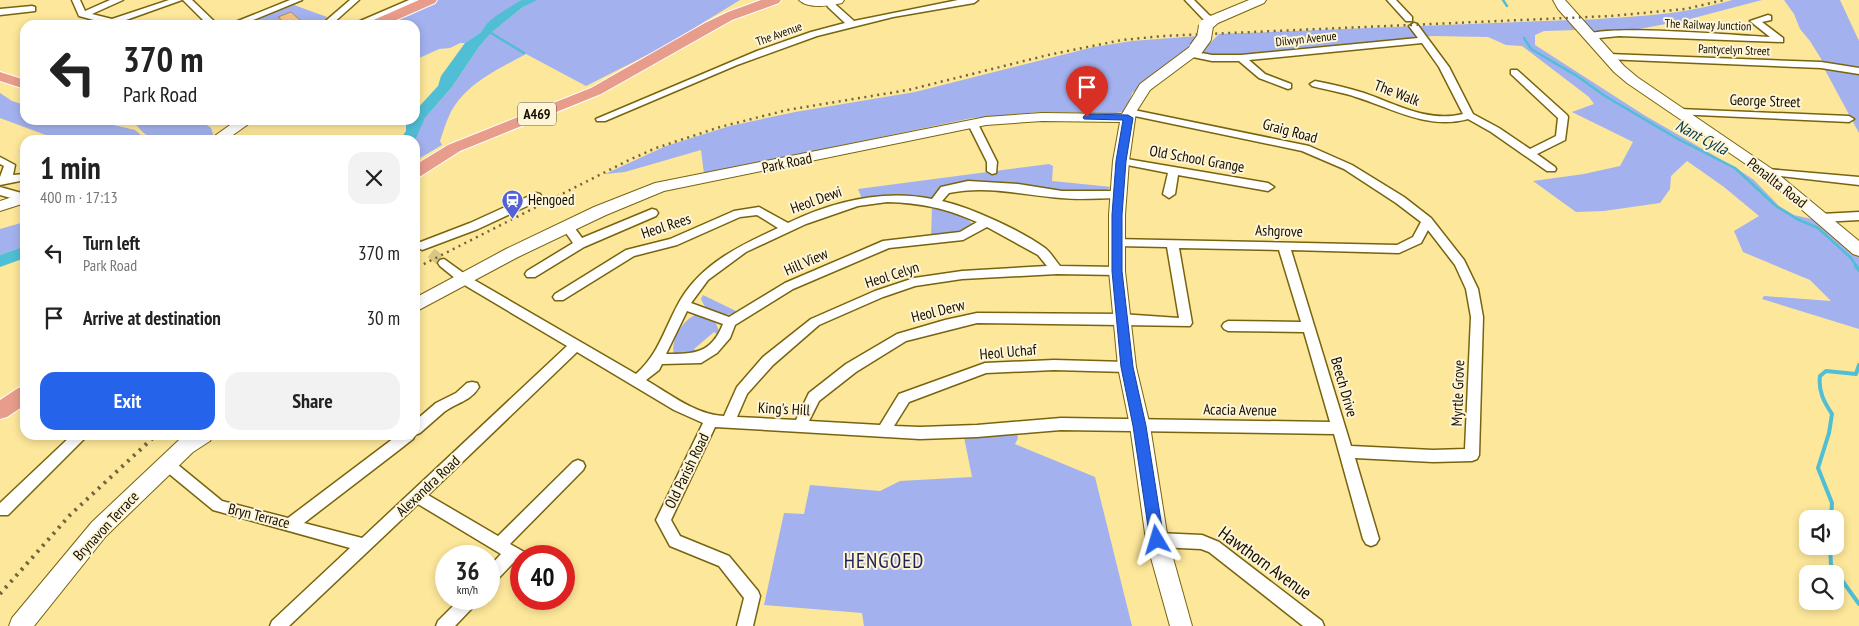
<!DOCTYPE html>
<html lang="en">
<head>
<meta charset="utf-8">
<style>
  body { margin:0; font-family:"PT Sans Narrow",sans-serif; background:#f2f2f2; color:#222; height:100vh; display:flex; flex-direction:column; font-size:19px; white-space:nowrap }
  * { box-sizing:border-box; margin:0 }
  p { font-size:16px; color:#767676 }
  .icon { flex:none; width:28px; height:28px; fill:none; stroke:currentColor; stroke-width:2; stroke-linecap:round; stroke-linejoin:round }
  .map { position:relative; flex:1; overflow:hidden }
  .sheet { position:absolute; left:20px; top:135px; width:400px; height:305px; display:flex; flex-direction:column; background:#fff; border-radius:15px; box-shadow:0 2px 8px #0003 }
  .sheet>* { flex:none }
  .top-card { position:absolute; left:20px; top:20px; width:400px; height:105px; border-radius:15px; box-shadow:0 2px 8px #0003; background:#fff; color:#222; overflow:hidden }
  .tools { position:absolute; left:1799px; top:510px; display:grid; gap:10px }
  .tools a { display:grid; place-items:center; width:45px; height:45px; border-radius:10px; background:#fff; box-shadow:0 2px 8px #0003; font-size:25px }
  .speed { position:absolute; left:435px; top:545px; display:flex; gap:10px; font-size:25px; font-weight:700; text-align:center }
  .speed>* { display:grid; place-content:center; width:65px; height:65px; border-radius:50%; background:#fff; box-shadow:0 2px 8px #0003; line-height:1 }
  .speed small { font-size:12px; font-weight:400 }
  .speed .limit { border:8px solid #d22; background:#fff; color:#111 }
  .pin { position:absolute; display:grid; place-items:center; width:42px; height:42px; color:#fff; margin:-51px -21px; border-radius:50% 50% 50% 0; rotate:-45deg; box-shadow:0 0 5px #0007 }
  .pin .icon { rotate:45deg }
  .me { position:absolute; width:55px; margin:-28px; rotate:353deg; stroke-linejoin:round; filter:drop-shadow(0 0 4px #0008) }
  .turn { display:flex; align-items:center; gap:18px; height:105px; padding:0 20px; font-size:22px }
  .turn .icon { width:65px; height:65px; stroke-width:2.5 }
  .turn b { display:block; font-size:35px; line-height:42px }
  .round { display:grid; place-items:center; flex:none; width:52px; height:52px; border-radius:15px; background:#f2f2f2 }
  .overview { display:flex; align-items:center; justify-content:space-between; height:85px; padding:0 20px }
  h1 { font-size:30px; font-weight:700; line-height:38px }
  .action { display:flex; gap:10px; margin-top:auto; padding:10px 20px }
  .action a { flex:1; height:58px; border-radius:15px; background:#2563eb; color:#fff; font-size:20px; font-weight:700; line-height:58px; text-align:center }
  .action a+a { background:#f2f2f2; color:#222 }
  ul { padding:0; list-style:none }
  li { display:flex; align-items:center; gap:15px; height:65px; padding:0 20px }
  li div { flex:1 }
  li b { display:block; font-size:19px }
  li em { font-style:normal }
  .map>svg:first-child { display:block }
</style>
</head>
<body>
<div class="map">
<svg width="1859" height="626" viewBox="0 0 1859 626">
  <rect width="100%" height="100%" fill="#fde79a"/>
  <path fill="#a3b1ee" d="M436 0H521L486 24 481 32 465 43H460L450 48 439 49 415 60V25H383Z
    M535 0H740L665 46 586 86 526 54C497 70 464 84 449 116 445 124 443 133 440 141L442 145 415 161 414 140 425 118 452 87 479 47 491 33 523 7Z
    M1732 0H1762L1686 20 1629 31 1597 34 1591 32 1580 20C1631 17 1683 15 1732 0Z
    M1784 0H1840L1859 41V133L1825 70 1841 71 1838 65 1823 62 1810 41 1800 29 1794 14Z
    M294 5 327 17 320 25H264L257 19Z
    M1571 20 1577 30 1544 31 1535 35V45L1644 115 1739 170 1754 180 1779 206 1794 215 1816 220 1859 256V329L1762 299 1764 296 1831 301 1810 280 1743 252 1734 231 1759 216 1724 187 1687 161 1671 176 1670 189 1660 203 1604 211 1576 212 1533 181 1584 174 1620 166 1633 142 1572 112 1594 104 1589 97 1522 46 1506 45 1488 37 1433 36 1280 52 1234 55 1199 54 1219 34Z
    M1198 36 1196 43 1132 93 1126 111 1116 113 1039 112 972 118 704 174 701 150 625 172 605 174 666 146 730 126 795 112 915 92 1094 47 1132 41Z
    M0 93 12 101 25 105V120H92L135 130 147 140H59L0 118Z
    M130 120H200L211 128 214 137 209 140C190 140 165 144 148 136 141 132 137 124 130 120Z
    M1049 164 1053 166 1052 181 1112 187 1105 191 1061 194 968 184 934 197 862 199 858 189Z
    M932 205 966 218 974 225 965 234 931 239Z
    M25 214V246L0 255V229L21 223Z
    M703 295 740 313C725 316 707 316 701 299Z
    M698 314 715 321 719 331 718 335 714 332 694 349 698 352 674 355C670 341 683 318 698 314Z
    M1016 430 1018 438 1015 444 1095 477 1132 626H864L862 613 764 605 784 513 804 514 810 485 880 491 900 481 972 477 964 437Z"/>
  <path fill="#50bed5" d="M521 0H537L523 7 491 33 479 47 452 87 425 118 416 138 414 140H400L406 131V122L415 120V111L438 86 441 76 465 43 481 32 486 24 496 16Z
    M25 246V258L0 267V255Z"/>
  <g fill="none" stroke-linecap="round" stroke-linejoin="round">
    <path stroke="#50bed5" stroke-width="2.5" d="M1503 0 1507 6
      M491 33 524 53
      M1524 38 1531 49 1577 76 1605 96 1678 139 1735 168 1776 206 1797 219 1818 228 1851 258 1857 267"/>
    <path stroke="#50bed5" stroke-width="4" d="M1856 266 1859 270
      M1831 519 1832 503 1818 468 1829 433 1832 414C1824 402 1818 391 1820 376L1826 371 1856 374 1859 365
      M1830 546 1831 565 1859 604"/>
    <path stroke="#dac683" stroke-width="11" stroke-dasharray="11 5" stroke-linecap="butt" d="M431 253 444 263"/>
    <defs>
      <path id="street" d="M72 0H80L85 11 110 0H123L92 14 112 19 169 0H182L112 25 79 16Z
        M183 0H192L218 25H208Z
        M290 0H302L241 25H228Z
        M350 0H359L331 25H321Z
        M409 0H421L364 25H351Z
        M825 0H833L835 4 854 21 958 0H978L974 3 893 17 817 36 737 65 605 121H597L596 119 757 51 811 32 845 23 828 7Z
        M1185 0H1194L1209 15 1218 20 1213 23 1203 19Z
        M1387 0H1396L1412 17V21H1406Z
        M32 6 35 7V11L0 15V9Z
        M1768 15 1771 16V20L1762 22 1783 38V42L1619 36 1589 39 1584 36C1599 23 1742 36 1770 37L1750 21Z
        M1414 23 1417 24 1449 67 1473 114 1499 128 1530 149 1556 136 1558 118 1511 74V70H1517L1567 115 1568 117 1565 140 1537 154 1555 167 1556 169 1555 171H1547L1491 132 1468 119C1428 130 1394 109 1356 97 1342 92 1327 90 1312 86L1310 84 1315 81C1331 84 1348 88 1364 93 1396 104 1428 123 1463 114L1439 67 1422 43 1249 60 1265 74 1291 84V88L1288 89 1259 78 1239 61H1212L1188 56 1186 54 1191 51 1212 55H1241L1418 38 1409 26Z
        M1608 54 1821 62 1859 68V74L1821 68 1605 59 1603 57Z
        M1129 109 1309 146 1352 165 1404 197 1431 218 1464 260 1478 289 1483 317 1479 455 1477 459 1472 461 1433 462 1355 458 1379 539 1376 544 1371 546 1366 544 1363 539 1334 434 1061 430 977 437 920 439 715 427 671 520 680 536 729 556 758 591 760 596 753 626H737L744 598 719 566 670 546 656 520 703 423 674 410 577 352 428 495 498 536 573 462 578 460 583 462 585 466 583 470 510 544 526 553 528 556H521V565L514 562 494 583 489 585V567L501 554 418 504 289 626H270L272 621 350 548 213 510 162 468 160 464 162 460 167 458 172 460 222 501 288 518 398 435H415L413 439 399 450 304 523 362 538 567 346 461 283 440 266 438 263 440 260 444 259 469 277 636 374C660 353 665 326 681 299 703 263 741 245 778 228L757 215 740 217 677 245 634 256 563 300H555L553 297 555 294 626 250 670 239 734 211 759 207 788 223C832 202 883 189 932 199L941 187 968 181 1018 184 1062 191H1123L1125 194 1123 197 1119 198C1100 198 1080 200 1061 198 1023 195 986 185 949 193L942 201C972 208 1020 230 1045 248 1051 253 1055 260 1060 266L1117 267 1123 271 1117 275 1057 274 962 279 915 286 883 297 819 325 773 365 747 394 737 417 796 420 809 393 846 364 897 334 945 320 977 313 1121 314 1179 318 1167 247 1117 246 1111 242 1113 239 1397 245 1413 237 1421 222 1396 203 1344 169 1302 151 1125 114 1124 112ZM887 202C921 203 945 208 977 222L960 232 883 241 785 283 729 317 691 303 708 280 746 252 806 224 858 206ZM987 227 1038 255 1047 266 962 271 914 278 875 291 811 319 763 357 737 387 724 416C696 415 670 394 646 380L659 370 662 364 701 363 717 353 730 338 735 325 793 289 889 248 963 240ZM1428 230 1455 265 1466 289 1471 317 1465 449 1433 450 1351 446 1291 250 1399 253 1421 243ZM1179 248 1279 250 1301 322 1228 321 1224 323 1222 326 1224 329 1228 331 1304 332 1330 422 1061 418 977 425 920 427 894 426 909 402 986 373 1054 370 1127 372 1132 371 1134 367 1132 363 1127 362 1054 360 985 363 899 394 880 425 809 421 819 401 856 372 906 341 977 323 1190 326 1192 323ZM687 311 723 324C711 354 694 354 666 354Z
        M1679 109 1849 116 1854 119 1849 122 1675 114V110Z
        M973 121 978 124 997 162 996 173 992 174 987 171V162L968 124Z
        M0 157 15 165 13 175 25 174V180L0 185V177L4 166 0 164Z
        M1121 158 1268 183 1274 187 1268 191 1178 175 1175 194 1169 198 1163 194 1168 173 1117 163 1116 161 1117 159Z
        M1767 169 1859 177V185L1763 174 1762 172 1763 170Z
        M0 187 25 194V202L0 195Z
        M536 193 540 194 542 197 540 200 478 229 422 250 416 246 418 243 470 223Z
        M652 209 656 210 658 213 656 216 584 247 535 277H527L525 274 527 271 573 243 561 226 563 223H571L582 238Z
        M1859 212V220L1821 222 1815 218 1821 214Z
        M472 382 477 383 479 387C471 401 456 403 444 412 436 419 428 426 420 433L415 435V421L436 403 456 393 467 383Z
        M72 435H88L8 515H0V503Z
        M1157 533 1202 535 1219 542 1322 621 1324 626H1303L1209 552 1201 549 1157 547 1152 545 1149 540 1152 535Z
        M460 599H478L476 604 455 626H436L438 621Z"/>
      <path id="secondary" d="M799 0H844L842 3C831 6 808 9 799 0Z
        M1249 0H1266L1264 3 1218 23 1211 29H1201L1200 26 1208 17Z
        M1553 0H1565L1624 66 1637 77 1772 169 1859 241V256L1853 254 1762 175 1627 83 1614 72 1558 9Z
        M1196 45 1201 46 1203 49 1201 52 1150 90 1136 112 1129 161 1125 215V271L1136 367 1150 426 1168 540 1192 626H1170L1146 540 1130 426 1118 367 1109 271V215L1113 161 1120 122 1042 121 986 125 664 191 606 215 518 257 415 312V298L506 249 594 207 655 183 986 117 1042 113 1122 114 1140 84 1191 46Z
        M237 120H254L226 140H209Z
        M25 193V203L0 211V201Z
        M187 435H213L210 441 193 452 106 536 34 626H9L12 618 92 522 179 440Z"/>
      <path id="primary" d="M419 0H437L435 3 385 25H367L369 22Z
        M761 0H781L779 3 732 20 601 94 460 151 421 176 415 177V165L448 145 591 88 705 23 728 12Z
        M0 72 25 80V89L0 81Z
        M25 386V405L7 417 0 419V400L18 388Z"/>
    </defs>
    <use href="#street" stroke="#78640e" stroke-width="3"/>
    <use href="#secondary" stroke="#78640e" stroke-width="2"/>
    <use href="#primary" stroke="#fff" stroke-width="2"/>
    <use href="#street" fill="#fff" fill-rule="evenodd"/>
    <use href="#secondary" fill="#fff" fill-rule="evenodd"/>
    <use href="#primary" fill="#e89c8b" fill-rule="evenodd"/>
    <path stroke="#71653e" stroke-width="2.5" stroke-dasharray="2 4.5" stroke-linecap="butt" d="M418 267 627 161 656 148 720 127 787 110 908 90 1048 55 1122 40 1163 36 1611 16 1685 9 1724 0"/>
    <path stroke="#71653e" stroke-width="4" stroke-dasharray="2.5 5.5" stroke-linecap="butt" d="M415 269 421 266
      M0 594 70 515 156 435"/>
    <defs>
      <path id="secondary-bridge" d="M1196 49 1204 38 1206 26"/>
    </defs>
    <use href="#secondary-bridge" stroke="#78640e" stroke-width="16" stroke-linecap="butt"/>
    <use href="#secondary-bridge" stroke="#fff" stroke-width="14"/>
  </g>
  <path fill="#d3a971" d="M278 17 302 22 304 25H282Z"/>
  <path fill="#ac895c" d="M302 22 304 25H295Z"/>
  <path fill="#f5c483" stroke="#ac895c" d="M291 12 302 22 295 25H287L278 17Z"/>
  <path fill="#2563eb" stroke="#184099" d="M1087 114 1128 115 1133 118 1126 161 1122 215V271L1133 367 1146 426 1164 540 1162 545 1157 546 1153 545 1150 540 1133 426 1121 367 1112 271V215L1116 161 1123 120 1084 119 1083 117Z"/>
  <defs>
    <symbol id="station-pin" viewBox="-11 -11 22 30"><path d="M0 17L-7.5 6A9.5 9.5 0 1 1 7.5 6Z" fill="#5361d7" stroke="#fef5d7"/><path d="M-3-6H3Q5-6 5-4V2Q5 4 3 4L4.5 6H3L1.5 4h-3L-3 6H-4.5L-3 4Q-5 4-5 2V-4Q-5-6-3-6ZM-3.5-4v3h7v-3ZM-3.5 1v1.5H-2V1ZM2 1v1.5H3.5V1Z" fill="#fff"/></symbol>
  </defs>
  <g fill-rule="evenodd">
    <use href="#station-pin" x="500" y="188" width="25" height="34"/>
  </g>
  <g text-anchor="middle" stroke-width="4" stroke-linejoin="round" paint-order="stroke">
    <g font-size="12" fill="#130d00" stroke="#fef5d7">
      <text transform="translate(1708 25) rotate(2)" y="4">The Railway Junction</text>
      <text transform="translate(779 34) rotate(-20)" y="4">The Avenue</text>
      <text transform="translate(1306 39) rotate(-6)" y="4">Dilwyn Avenue</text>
      <text transform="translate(1734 50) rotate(2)" y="4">Pantycelyn Street</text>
    </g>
    <rect fill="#fef5d7" stroke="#5a5340" stroke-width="1" x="518" y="102.5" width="38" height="23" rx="4"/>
    <g font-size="14" font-weight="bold" fill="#130d00">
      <text x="537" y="119">A469</text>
    </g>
    <g font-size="15" fill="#130d00" stroke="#fef5d7">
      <text transform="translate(1397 93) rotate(21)" y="5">The Walk</text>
      <text transform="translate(1765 101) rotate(2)" y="5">George Street</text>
      <text transform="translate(1290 131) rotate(15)" y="5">Graig Road</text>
      <text transform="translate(1197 159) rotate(10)" y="5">Old School Grange</text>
      <text transform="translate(787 163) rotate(-12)" y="5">Park Road</text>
      <text transform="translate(1777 183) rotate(38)" y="5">Penallta Road</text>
      <text transform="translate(816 200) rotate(-20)" y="5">Heol Dewi</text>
      <text transform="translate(666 226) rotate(-18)" y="5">Heol Rees</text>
      <text transform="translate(1279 231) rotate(2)" y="5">Ashgrove</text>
      <text transform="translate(806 262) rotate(-24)" y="5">Hill View</text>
      <text transform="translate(892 275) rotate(-18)" y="5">Heol Celyn</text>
      <text transform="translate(938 311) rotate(-14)" y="5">Heol Derw</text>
      <text transform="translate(1008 352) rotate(-5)" y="5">Heol Uchaf</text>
      <text transform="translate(1344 387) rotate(74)" y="5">Beech Drive</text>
      <text transform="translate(1458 393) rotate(-88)" y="5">Myrtle Grove</text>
      <text transform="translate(784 409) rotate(3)" y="5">King's Hill</text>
      <text transform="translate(1240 410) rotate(1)" y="5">Acacia Avenue</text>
      <text transform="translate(687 471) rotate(-64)" y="5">Old Parish Road</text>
      <text transform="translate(428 486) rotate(-43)" y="5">Alexandra Road</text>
      <text transform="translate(259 516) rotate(14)" y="5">Bryn Terrace</text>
      <text transform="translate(106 526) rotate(-47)" y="5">Brynavon Terrace</text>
    </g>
    <g font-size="15" fill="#130d00" stroke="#fef5d7" text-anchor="start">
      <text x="528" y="205">Hengoed</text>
    </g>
    <g font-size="16" font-style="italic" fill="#033943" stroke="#fef5d7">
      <text transform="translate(1702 137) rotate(28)" y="6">Nant Cylla</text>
    </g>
    <g font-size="18" fill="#130d00" stroke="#fef5d7">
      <text transform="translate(1265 563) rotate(36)" y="6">Hawthorn Avenue</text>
    </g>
    <g font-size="21" letter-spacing="1" fill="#1d225b" stroke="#fef5d7">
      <text x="884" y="568">HENGOED</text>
    </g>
  </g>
</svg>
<div class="tools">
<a><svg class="icon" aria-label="sound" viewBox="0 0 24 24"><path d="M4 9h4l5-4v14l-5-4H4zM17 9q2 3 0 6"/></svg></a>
<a><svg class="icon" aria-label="search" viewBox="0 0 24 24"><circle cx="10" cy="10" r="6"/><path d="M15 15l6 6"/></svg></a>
</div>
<div class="speed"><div>36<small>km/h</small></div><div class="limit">40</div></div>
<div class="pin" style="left:1087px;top:117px;background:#d93025"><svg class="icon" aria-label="arrive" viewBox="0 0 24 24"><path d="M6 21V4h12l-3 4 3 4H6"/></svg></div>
<svg class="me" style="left:1157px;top:540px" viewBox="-20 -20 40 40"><path d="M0-17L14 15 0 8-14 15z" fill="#2563eb" stroke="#fff" stroke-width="4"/></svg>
<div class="top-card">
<div class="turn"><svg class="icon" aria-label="left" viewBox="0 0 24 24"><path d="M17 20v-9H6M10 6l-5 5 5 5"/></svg><div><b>370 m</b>Park Road</div></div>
</div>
<section class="sheet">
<div class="overview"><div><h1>1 min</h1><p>400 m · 17:13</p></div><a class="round"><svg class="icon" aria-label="close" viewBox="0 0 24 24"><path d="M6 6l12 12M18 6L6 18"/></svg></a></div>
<ul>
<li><svg class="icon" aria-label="left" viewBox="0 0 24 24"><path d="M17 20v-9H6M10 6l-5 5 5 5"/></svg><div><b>Turn left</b><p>Park Road</p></div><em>370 m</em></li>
<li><svg class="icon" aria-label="arrive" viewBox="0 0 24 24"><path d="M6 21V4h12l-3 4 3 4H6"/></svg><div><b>Arrive at destination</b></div><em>30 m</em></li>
</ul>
<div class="action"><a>Exit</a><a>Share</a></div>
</section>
</div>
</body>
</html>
